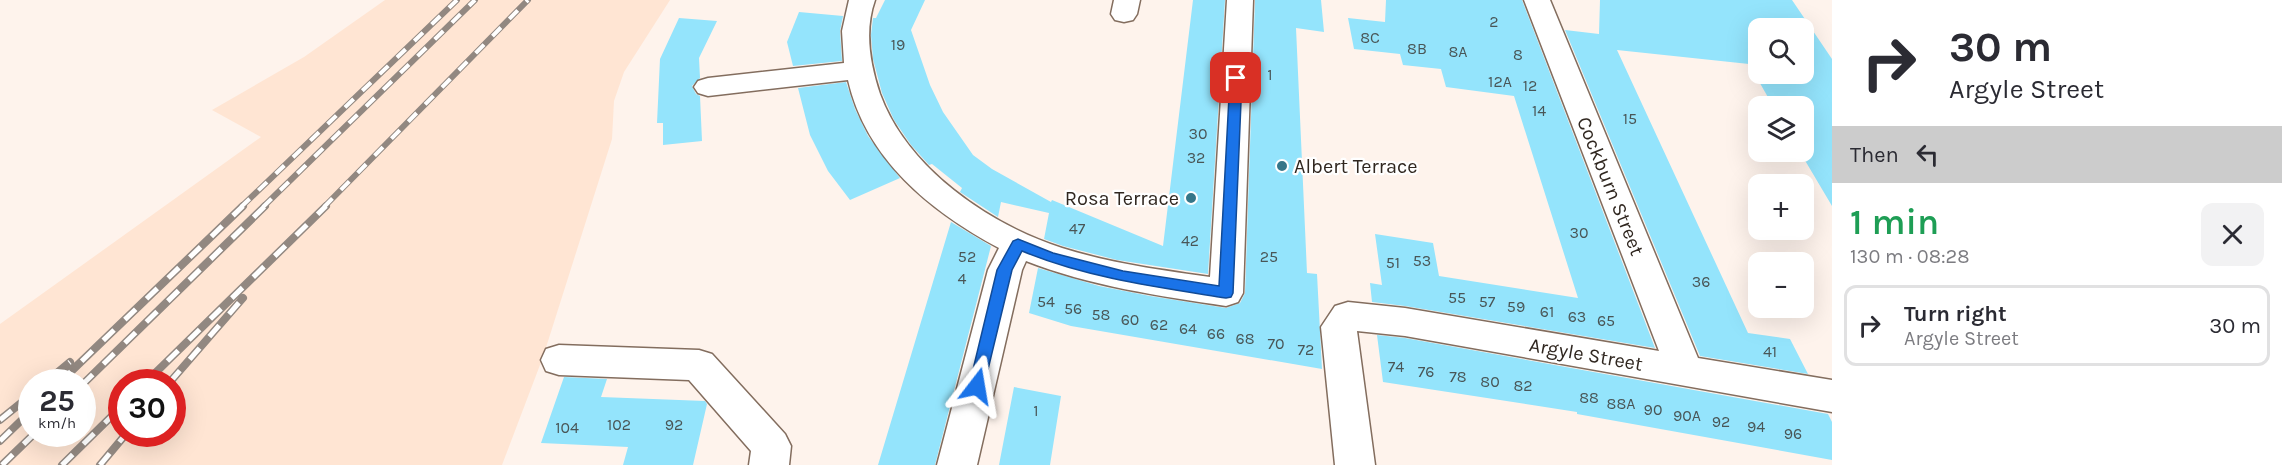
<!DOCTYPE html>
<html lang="en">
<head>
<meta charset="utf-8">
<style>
  body { margin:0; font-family:Karla,sans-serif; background:#f2f2f3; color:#2b2b33; height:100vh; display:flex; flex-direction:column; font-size:22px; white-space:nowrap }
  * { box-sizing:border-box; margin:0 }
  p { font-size:20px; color:#7c7c81 }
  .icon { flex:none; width:33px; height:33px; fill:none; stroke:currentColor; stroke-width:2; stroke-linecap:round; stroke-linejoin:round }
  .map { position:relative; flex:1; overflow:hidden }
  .side { display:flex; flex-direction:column; background:#fff; width:450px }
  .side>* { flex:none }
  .guide { background:#fff; color:#2b2b33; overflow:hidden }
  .tools { position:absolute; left:1748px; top:18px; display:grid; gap:12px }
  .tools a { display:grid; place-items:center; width:66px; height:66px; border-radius:12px; background:#fff; box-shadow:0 6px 24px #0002; font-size:30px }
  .speed { position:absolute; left:18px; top:369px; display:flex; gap:12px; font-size:30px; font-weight:700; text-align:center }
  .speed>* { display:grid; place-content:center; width:78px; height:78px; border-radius:50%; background:#fff; box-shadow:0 6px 24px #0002; line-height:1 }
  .speed small { font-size:15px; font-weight:400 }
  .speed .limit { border:9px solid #d22; background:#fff; color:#111 }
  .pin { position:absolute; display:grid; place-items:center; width:51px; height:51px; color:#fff; margin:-26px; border-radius:12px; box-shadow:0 3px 9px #0006 }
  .me { position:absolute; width:66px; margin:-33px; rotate:14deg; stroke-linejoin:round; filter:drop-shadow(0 0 4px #0008) }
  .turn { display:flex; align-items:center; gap:21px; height:126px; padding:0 18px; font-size:27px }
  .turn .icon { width:78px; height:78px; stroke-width:2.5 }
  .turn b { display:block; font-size:42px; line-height:51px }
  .then { display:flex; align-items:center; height:57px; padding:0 18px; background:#0003; gap:12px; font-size:22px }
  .round { display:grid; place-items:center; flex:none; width:63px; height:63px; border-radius:12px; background:#f2f2f3 }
  .overview { display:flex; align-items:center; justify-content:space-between; height:102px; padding:0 18px }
  h1 { font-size:36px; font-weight:600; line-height:45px; color:#1e9e55 }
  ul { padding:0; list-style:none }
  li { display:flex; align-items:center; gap:18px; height:81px; margin:0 12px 9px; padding:0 6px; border:3px solid #e1e1e2; border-radius:12px }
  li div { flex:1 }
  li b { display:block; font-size:22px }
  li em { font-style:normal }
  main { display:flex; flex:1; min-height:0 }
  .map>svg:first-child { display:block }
</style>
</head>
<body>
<main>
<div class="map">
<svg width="1832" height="465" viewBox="0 0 1832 465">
  <rect width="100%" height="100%" fill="#fef3ec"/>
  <path fill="#ffe5d3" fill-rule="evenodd" d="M385 0H670L624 72 614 101 612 139 543 357 502 465H0V324L261 137 212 110 304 57ZM32 382H82V434H32ZM122 382H172V434H122Z"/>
  <path fill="#94e4fc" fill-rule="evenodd" d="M885 0H925L911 30 930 85 943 112 973 155 992 169 1051 202 1052 200 1163 246 1193 0H1225L1208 274 1117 260 1063 246 1044 239 1049 213 1001 202 998 217 960 192 962 188 932 164 929 165 911 145 894 120 882 93 873 59 871 35 873 18H876Z
    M1255 0H1321L1324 32 1296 28 1307 273 1317 274 1322 369 1071 326 1029 313 1038 268 1099 286 1150 296 1226 308 1240 303 1245 293Z
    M1386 0H1522L1655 348 1405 306 1372 302 1370 283 1382 285 1375 234 1433 243 1439 276 1578 298 1514 96 1446 87 1441 69 1403 65 1400 54 1354 49 1348 18 1385 22Z
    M1600 0H1792L1832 59V206L1800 152H1803V106H1773L1749 64 1617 50 1748 333 1790 339 1808 374 1700 356 1565 30 1599 34ZM1758 28H1803V74H1758Z
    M799 12 843 16 840 31 842 61 793 66 787 42Z
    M679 18 717 21 699 58 700 78 692 86 696 94 700 96 702 141 663 145V123H657L660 59Z
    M846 82 855 109 868 136 900 178 850 200 828 171 810 135 798 88Z
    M951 222 991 246 935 465H878Z
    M1377 335 1405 338 1828 414 1832 422V460L1577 414V412L1383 382Z
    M564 377 607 379 601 397 705 401 707 404 693 465H623L628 447 541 443Z
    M1014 387 1061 396 1050 465H999Z"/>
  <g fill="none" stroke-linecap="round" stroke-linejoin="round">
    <defs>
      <path id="minor" d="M849 0H875C864 31 870 64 880 94 907 168 988 224 1062 248 1110 263 1160 270 1210 277L1227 0H1253L1243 293 1238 302 1226 306C1159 296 1090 286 1026 261L1022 270 977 465H937L988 270 999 248C930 211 866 159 848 80L708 96 698 93 694 87 698 81 708 78 844 63 842 31Z
        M1114 0H1140L1137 14 1133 20 1124 22 1115 20 1111 14Z
        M1524 0H1550L1698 358 1832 380V412L1405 336 1357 331 1375 465H1335L1321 327 1335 306 1348 302 1405 308 1659 351Z
        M559 345 699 350 712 354 785 434 791 446 789 465H749L751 451 689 380 559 375 546 371 541 360 546 349Z"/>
    </defs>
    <use href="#minor" stroke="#836d5e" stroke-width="3"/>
    <use href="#minor" fill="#fff" fill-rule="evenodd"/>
    <defs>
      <path id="rail-far1" d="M241 207 457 0
        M263 207 475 0
        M324 207 528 0"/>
      <path id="rail" d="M46 382 70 362
        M60 382 243 206
        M146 382 326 206
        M170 382 243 298
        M82 385 265 206
        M0 420 32 394
        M0 441 32 410
        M2 465 34 434
        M62 465 122 406
        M100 465 126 434"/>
    </defs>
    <use href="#rail-far1" stroke="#928881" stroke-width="6"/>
    <use href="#rail" stroke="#928881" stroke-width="8"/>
    <use href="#rail-far1" stroke="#fff" stroke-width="4" stroke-dasharray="12" stroke-linecap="butt"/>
    <use href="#rail" stroke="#fff" stroke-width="5" stroke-dasharray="15" stroke-linecap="butt"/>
  </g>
  <path fill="#1a73e8" stroke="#114b97" stroke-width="1.5" d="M1236 74 1242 78 1233 293 1231 297 1226 298C1157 287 1087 278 1022 251L1012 270 984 386 982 391 977 393 971 391 969 386 997 270 1013 241 1018 239 1053 253 1123 271 1219 286 1230 78Z"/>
  <g fill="#357689" stroke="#fff" stroke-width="2">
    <circle cx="1282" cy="166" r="6"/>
    <circle cx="1191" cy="198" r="6"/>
  </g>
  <g text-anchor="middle" stroke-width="4.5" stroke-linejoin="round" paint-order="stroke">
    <g font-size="16" fill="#495657">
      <text x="1494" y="27">2</text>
      <text x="1370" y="43">8C</text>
      <text x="898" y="50">19</text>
      <text x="1417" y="54">8B</text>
      <text x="1458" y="57">8A</text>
      <text x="1518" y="60">8</text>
      <text x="1270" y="80">1</text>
      <text x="1500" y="87">12A</text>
      <text x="1530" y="91">12</text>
      <text x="1539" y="116">14</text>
      <text x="1630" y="124">15</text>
      <text x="1198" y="139">30</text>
      <text x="1196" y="163">32</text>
      <text x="1077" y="234">47</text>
      <text x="1579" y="238">30</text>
      <text x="1190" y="246">42</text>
      <text x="967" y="262">52</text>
      <text x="1269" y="262">25</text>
      <text x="1422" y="266">53</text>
      <text x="1393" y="268">51</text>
      <text x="962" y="284">4</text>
      <text x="1701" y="287">36</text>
      <text x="1457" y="303">55</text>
      <text x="1046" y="307">54</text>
      <text x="1487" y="307">57</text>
      <text x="1516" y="312">59</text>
      <text x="1073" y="314">56</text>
      <text x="1547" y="317">61</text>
      <text x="1101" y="320">58</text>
      <text x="1577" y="322">63</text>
      <text x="1130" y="325">60</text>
      <text x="1606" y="326">65</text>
      <text x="1159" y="330">62</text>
      <text x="1188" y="334">64</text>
      <text x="1216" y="339">66</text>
      <text x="1245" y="344">68</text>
      <text x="1276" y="349">70</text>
      <text x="1306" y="355">72</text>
      <text x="1770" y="357">41</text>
      <text x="1396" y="372">74</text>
      <text x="1426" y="377">76</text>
      <text x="1458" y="382">78</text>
      <text x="1490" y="387">80</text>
      <text x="1523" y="391">82</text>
      <text x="1589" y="403">88</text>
      <text x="1621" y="409">88A</text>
      <text x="1653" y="415">90</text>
      <text x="1036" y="416">1</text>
      <text x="1687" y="421">90A</text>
      <text x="1721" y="427">92</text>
      <text x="619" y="430">102</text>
      <text x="674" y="430">92</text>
      <text x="1756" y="432">94</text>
      <text x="567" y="433">104</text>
      <text x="1793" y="439">96</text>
    </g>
    <g font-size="20" fill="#302720" stroke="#fff" text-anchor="start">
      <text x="1294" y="173">Albert Terrace</text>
      <text x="1179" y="205" text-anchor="end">Rosa Terrace</text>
    </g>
    <g font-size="20" fill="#302720" stroke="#fff">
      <text transform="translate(1611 186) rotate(68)" y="7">Cockburn Street</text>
      <text transform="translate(1586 354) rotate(10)" y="7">Argyle Street</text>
    </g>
  </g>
</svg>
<div class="tools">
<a><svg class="icon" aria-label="search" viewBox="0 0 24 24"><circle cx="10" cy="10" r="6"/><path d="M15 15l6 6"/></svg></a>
<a><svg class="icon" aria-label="layers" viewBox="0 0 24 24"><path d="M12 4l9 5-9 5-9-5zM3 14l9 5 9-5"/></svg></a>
<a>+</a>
<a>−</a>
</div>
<div class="speed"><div>25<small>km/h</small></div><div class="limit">30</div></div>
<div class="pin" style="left:1236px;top:78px;background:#d93025"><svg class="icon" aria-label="arrive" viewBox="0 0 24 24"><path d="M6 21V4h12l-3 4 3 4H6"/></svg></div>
<svg class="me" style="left:977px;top:386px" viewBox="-20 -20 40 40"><path d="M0-17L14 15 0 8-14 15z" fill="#1a73e8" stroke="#fff" stroke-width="4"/></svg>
</div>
<section class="side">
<div class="guide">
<div class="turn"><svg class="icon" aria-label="right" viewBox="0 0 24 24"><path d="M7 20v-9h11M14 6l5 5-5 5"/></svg><div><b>30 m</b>Argyle Street</div></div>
<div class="then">Then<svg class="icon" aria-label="left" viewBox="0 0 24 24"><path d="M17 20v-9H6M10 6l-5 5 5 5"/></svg></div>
</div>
<div class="overview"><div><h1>1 min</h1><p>130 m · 08:28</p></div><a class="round"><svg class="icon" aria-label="close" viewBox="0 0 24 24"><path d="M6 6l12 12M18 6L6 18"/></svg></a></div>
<ul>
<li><svg class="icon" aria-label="right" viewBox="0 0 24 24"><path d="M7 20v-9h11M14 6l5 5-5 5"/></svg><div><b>Turn right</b><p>Argyle Street</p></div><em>30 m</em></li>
</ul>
</section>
</main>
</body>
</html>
